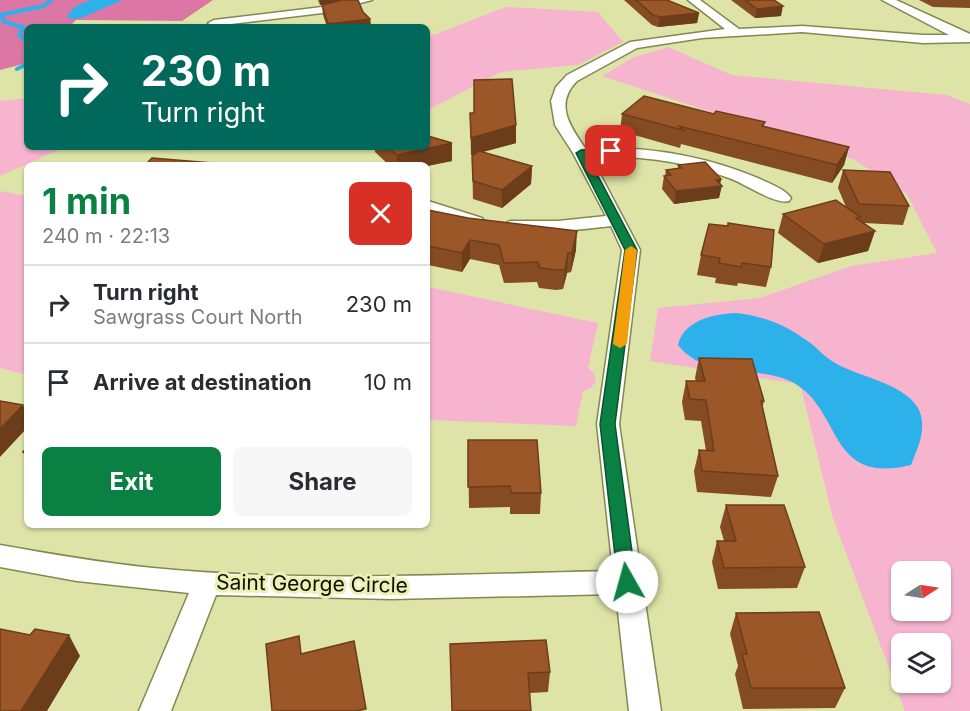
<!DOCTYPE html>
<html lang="en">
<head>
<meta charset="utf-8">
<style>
  body { margin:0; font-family:Inter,sans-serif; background:#f7f7f7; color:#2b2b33; height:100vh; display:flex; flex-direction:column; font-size:22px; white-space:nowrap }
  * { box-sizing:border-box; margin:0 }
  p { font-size:20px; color:#7c7c81 }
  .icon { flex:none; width:33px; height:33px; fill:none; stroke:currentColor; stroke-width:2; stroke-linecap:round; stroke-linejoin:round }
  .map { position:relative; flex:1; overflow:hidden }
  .sheet { position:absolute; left:24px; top:162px; width:406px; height:366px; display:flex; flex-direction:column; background:#fff; border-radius:9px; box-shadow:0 2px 4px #0004 }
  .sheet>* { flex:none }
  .hud { position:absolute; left:24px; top:24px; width:406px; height:126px; border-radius:9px; box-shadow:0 2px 4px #0004; background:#00695c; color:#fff; overflow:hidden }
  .needle { width:39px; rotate:78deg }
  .controls { position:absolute; left:891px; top:561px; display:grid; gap:12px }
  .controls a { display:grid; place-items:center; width:60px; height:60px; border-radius:9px; background:#fff; box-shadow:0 2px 4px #0004; font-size:30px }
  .pin { position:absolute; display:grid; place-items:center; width:51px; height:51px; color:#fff; margin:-26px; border-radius:12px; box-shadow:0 3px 9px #0006 }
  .me { position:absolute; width:66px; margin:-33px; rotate:353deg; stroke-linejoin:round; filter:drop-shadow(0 0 4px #0008) }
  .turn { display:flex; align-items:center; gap:21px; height:126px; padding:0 18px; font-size:27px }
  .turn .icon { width:78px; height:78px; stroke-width:2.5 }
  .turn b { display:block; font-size:42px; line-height:51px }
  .round { display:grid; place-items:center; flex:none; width:63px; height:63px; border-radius:9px; background:#f7f7f7 }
  .headline { display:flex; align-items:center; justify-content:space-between; height:102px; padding:0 18px }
  h1 { font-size:36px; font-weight:700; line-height:45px; color:#0b8043 }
  .action { display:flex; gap:12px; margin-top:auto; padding:12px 18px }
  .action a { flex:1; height:69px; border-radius:9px; background:#0b8043; color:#fff; font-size:24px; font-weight:700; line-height:69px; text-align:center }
  .action a+a { background:#f7f7f7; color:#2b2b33 }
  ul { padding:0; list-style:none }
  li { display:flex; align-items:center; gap:18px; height:78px; padding:0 18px; border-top:2px solid #e1e1e2 }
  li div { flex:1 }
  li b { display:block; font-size:22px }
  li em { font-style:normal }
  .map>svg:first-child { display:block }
</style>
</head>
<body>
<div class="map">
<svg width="970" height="711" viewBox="0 0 970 711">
  <rect width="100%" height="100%" fill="#dee4a7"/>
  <path fill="#f6b4cf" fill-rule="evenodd" d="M506 7 598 12 623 42 578 65 501 72 428 110V37Z
    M668 47 732 75 946 95 970 104V711H905L833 518 800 384 650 361 658 308 760 298 851 266 937 253 907 194 853 159 602 76 634 57ZM902 572H940V610H902ZM902 644H940V682H902Z
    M27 98V147H104L61 149 0 176V101Z
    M0 191 27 196V375L0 368Z
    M428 287 598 323 588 368 594 373 596 381 591 388 583 391 576 426 428 420Z"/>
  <path fill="#dc76a4" d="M0 0H213L182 21 76 20 69 27H27V63L0 70Z"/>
  <path fill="#2db1ea" d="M90 0H123L81 18 69 19 67 16 75 7Z
    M735 313C759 315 784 324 803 338 814 344 822 355 832 361 856 377 903 382 918 408 928 427 918 447 911 465 825 486 844 407 790 381 754 365 704 379 678 345 684 320 714 314 735 313Z"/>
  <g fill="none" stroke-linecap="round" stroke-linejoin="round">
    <path stroke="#2db1ea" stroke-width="4" d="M0 15 44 6 51 0
      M1 15 4 22 23 27 19 35 27 41
      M17 69 27 64"/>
    <defs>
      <path id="street" d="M352 0H372L322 13 214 26 208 23 214 20 322 7Z
        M688 0H700L739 29 802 26 923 35H949L882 0H896L970 34V42L923 43 802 32 702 38 637 48 577 81C554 104 570 126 585 148 646 146 704 155 760 179 770 184 785 189 791 198L789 201C775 205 744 183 729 178 685 161 638 155 591 157L640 250 619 424 661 711H629L616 594 391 599 216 595 171 711H139L189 593 77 581 0 567V545C51 554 102 563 153 568 305 583 461 574 613 571L597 424 622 250 611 226C593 228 512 239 501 226L510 221H558L606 216 573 153 555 125 551 101 556 87 567 75 630 42 725 29Z
        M428 201 482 218 485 222 476 227 428 211Z"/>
    </defs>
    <use href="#street" stroke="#83884f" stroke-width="3"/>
    <use href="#street" fill="#fff" fill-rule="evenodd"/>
  </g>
  <path fill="#854b22" d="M318 0H358L363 12 370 19 371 27H327L323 15 322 5 337 1 320 5Z
    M624 0H667L699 13 697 23 658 27 652 25Z
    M731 0H774L781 16 755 18Z
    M919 0H970V8L933 7Z
    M470 113 516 125V143L483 152 532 166 531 184 502 208 473 199 472 156 474 155H471Z
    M622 114H714L765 122 764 126 849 147 844 165 832 183 681 144 680 148 620 131Z
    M428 132V136L452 161 428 165H389L375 152V147H428Z
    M678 165 721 179 719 198 674 204 662 189 664 176H665L666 170 678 168Z
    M843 170 909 206 903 225 864 223 875 231 868 251 818 263 778 233 783 214 846 207 838 188Z
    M428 210 576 250 571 272 567 273 563 289 556 290 539 288 537 282 504 283 499 265 470 259 462 272 428 265Z
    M701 255 771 267 766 287 738 283 737 286 715 283 716 278 697 275Z
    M699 358 764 401 762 409 778 476 771 497 697 492 694 471 699 450 706 451 701 421 685 420 682 402 686 381H696L695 378Z
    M468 440 541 493 540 514H510V507L469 508Z
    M27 447V461L23 452Z
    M726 505 805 567 797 588 718 589 712 562 717 541H724L720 527Z
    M736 613 845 688 835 708 743 709 735 674 738 666 730 634Z
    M450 644 550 672 548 692 530 693Z"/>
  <path fill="#6c3d1b" d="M320 0H343L320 5Z
    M783 6 781 16 755 18 757 9Z
    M699 13 697 23 658 27 660 17Z
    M370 19 371 27H329L328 24Z
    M516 125V143L471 155V138Z
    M428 132V146L452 143V161L428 166V165H397V155L428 147Z
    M849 147 844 165 832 183 837 165Z
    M532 166 531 184 502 208V190Z
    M721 179 719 186H722L719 198 674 204 676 191 716 180Z
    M577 231 576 250 571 272 572 253Z
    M875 231 868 251 818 263 824 244Z
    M470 240V259L462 272V253Z
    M568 253 567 273 563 289 565 270Z
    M23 405 27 413V428L0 457V429Z
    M69 635 80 656 47 711H21Z"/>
  <path fill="#9b5727" stroke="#6c3d1b" stroke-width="1.5" d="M342 0H358L363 12 370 19 328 24 322 5Z
    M636 0H667L699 13 660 17 653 15Z
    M745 0H774L783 6 757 9Z
    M512 79 516 125 471 138 470 113H474V80Z
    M644 96 714 114 716 111 765 122 762 126 849 147 837 165 679 126 683 130 622 114Z
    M428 136 452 143 397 155 387 147H428Z
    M479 151 532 166 502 190 473 181 472 156Z
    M152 158 237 165H145Z
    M705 162 721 179 716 180 722 186 676 191 664 176 671 175 666 170 681 168 678 165Z
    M843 170 890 172 909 206 859 204Z
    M836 200 860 217 856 218 875 231 824 244 783 214Z
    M428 210 468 218 577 231 572 253H568L565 270H557L540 268 538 262 504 263 499 245 470 240 462 253 428 246Z
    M728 223 774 230 771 267 742 263 741 267 719 263 720 258 701 255 709 224 728 226Z
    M699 358 752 359 764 401H761L778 476 702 471 699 450 714 451 706 400 690 399 686 381H705Z
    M0 401 23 405 0 429Z
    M468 440H537L541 493H511L510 486 468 487Z
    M27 447V453L23 452Z
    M726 505H784L805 567 724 568 717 541H736Z
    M819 612 845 688H751L742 654H747L736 613Z
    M0 629 30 635 35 629 69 635 21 711H0Z
    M299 636 301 654 354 641 366 709 357 711H272L266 644Z
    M546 640 550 672 528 673 531 711H452L450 644Z"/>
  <path fill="#0b8043" stroke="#07532c" stroke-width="1.5" d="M611 148 616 151 615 153 587 155 637 250 615 424 636 582 633 587 627 590 621 587 618 582 600 424 625 250 576 153 581 150Z"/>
  <path fill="#f59e0b" d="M631 246 637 250 627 344 620 348 613 344 625 250Z"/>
  <g text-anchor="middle" stroke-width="6" stroke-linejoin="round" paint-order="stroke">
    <g font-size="21" fill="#0f1000" stroke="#ebf1b4">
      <text transform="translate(312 584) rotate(1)" y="7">Saint George Circle</text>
    </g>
  </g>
</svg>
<div class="controls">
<a><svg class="needle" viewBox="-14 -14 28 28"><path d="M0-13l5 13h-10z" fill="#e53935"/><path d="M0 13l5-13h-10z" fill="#7c7c81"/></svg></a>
<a><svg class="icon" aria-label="layers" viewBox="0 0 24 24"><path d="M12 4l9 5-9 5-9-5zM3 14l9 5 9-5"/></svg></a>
</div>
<div class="pin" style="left:611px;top:151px;background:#d93025"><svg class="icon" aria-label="arrive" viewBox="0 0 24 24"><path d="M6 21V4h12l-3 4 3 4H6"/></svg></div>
<svg class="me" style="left:627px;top:582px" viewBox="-20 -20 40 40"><circle r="19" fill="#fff"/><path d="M0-13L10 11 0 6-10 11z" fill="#0b8043"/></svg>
<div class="hud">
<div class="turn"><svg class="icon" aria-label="right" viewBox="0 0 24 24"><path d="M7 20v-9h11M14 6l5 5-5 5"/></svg><div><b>230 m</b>Turn right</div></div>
</div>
<section class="sheet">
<div class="headline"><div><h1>1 min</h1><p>240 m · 22:13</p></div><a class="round" style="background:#d93025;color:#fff"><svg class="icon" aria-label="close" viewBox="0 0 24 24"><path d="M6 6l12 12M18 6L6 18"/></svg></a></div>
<ul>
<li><svg class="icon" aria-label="right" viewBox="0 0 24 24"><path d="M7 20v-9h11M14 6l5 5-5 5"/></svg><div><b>Turn right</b><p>Sawgrass Court North</p></div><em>230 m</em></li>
<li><svg class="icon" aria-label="arrive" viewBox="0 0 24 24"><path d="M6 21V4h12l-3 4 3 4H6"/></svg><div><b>Arrive at destination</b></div><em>10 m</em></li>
</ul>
<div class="action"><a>Exit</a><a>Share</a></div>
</section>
</div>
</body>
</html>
